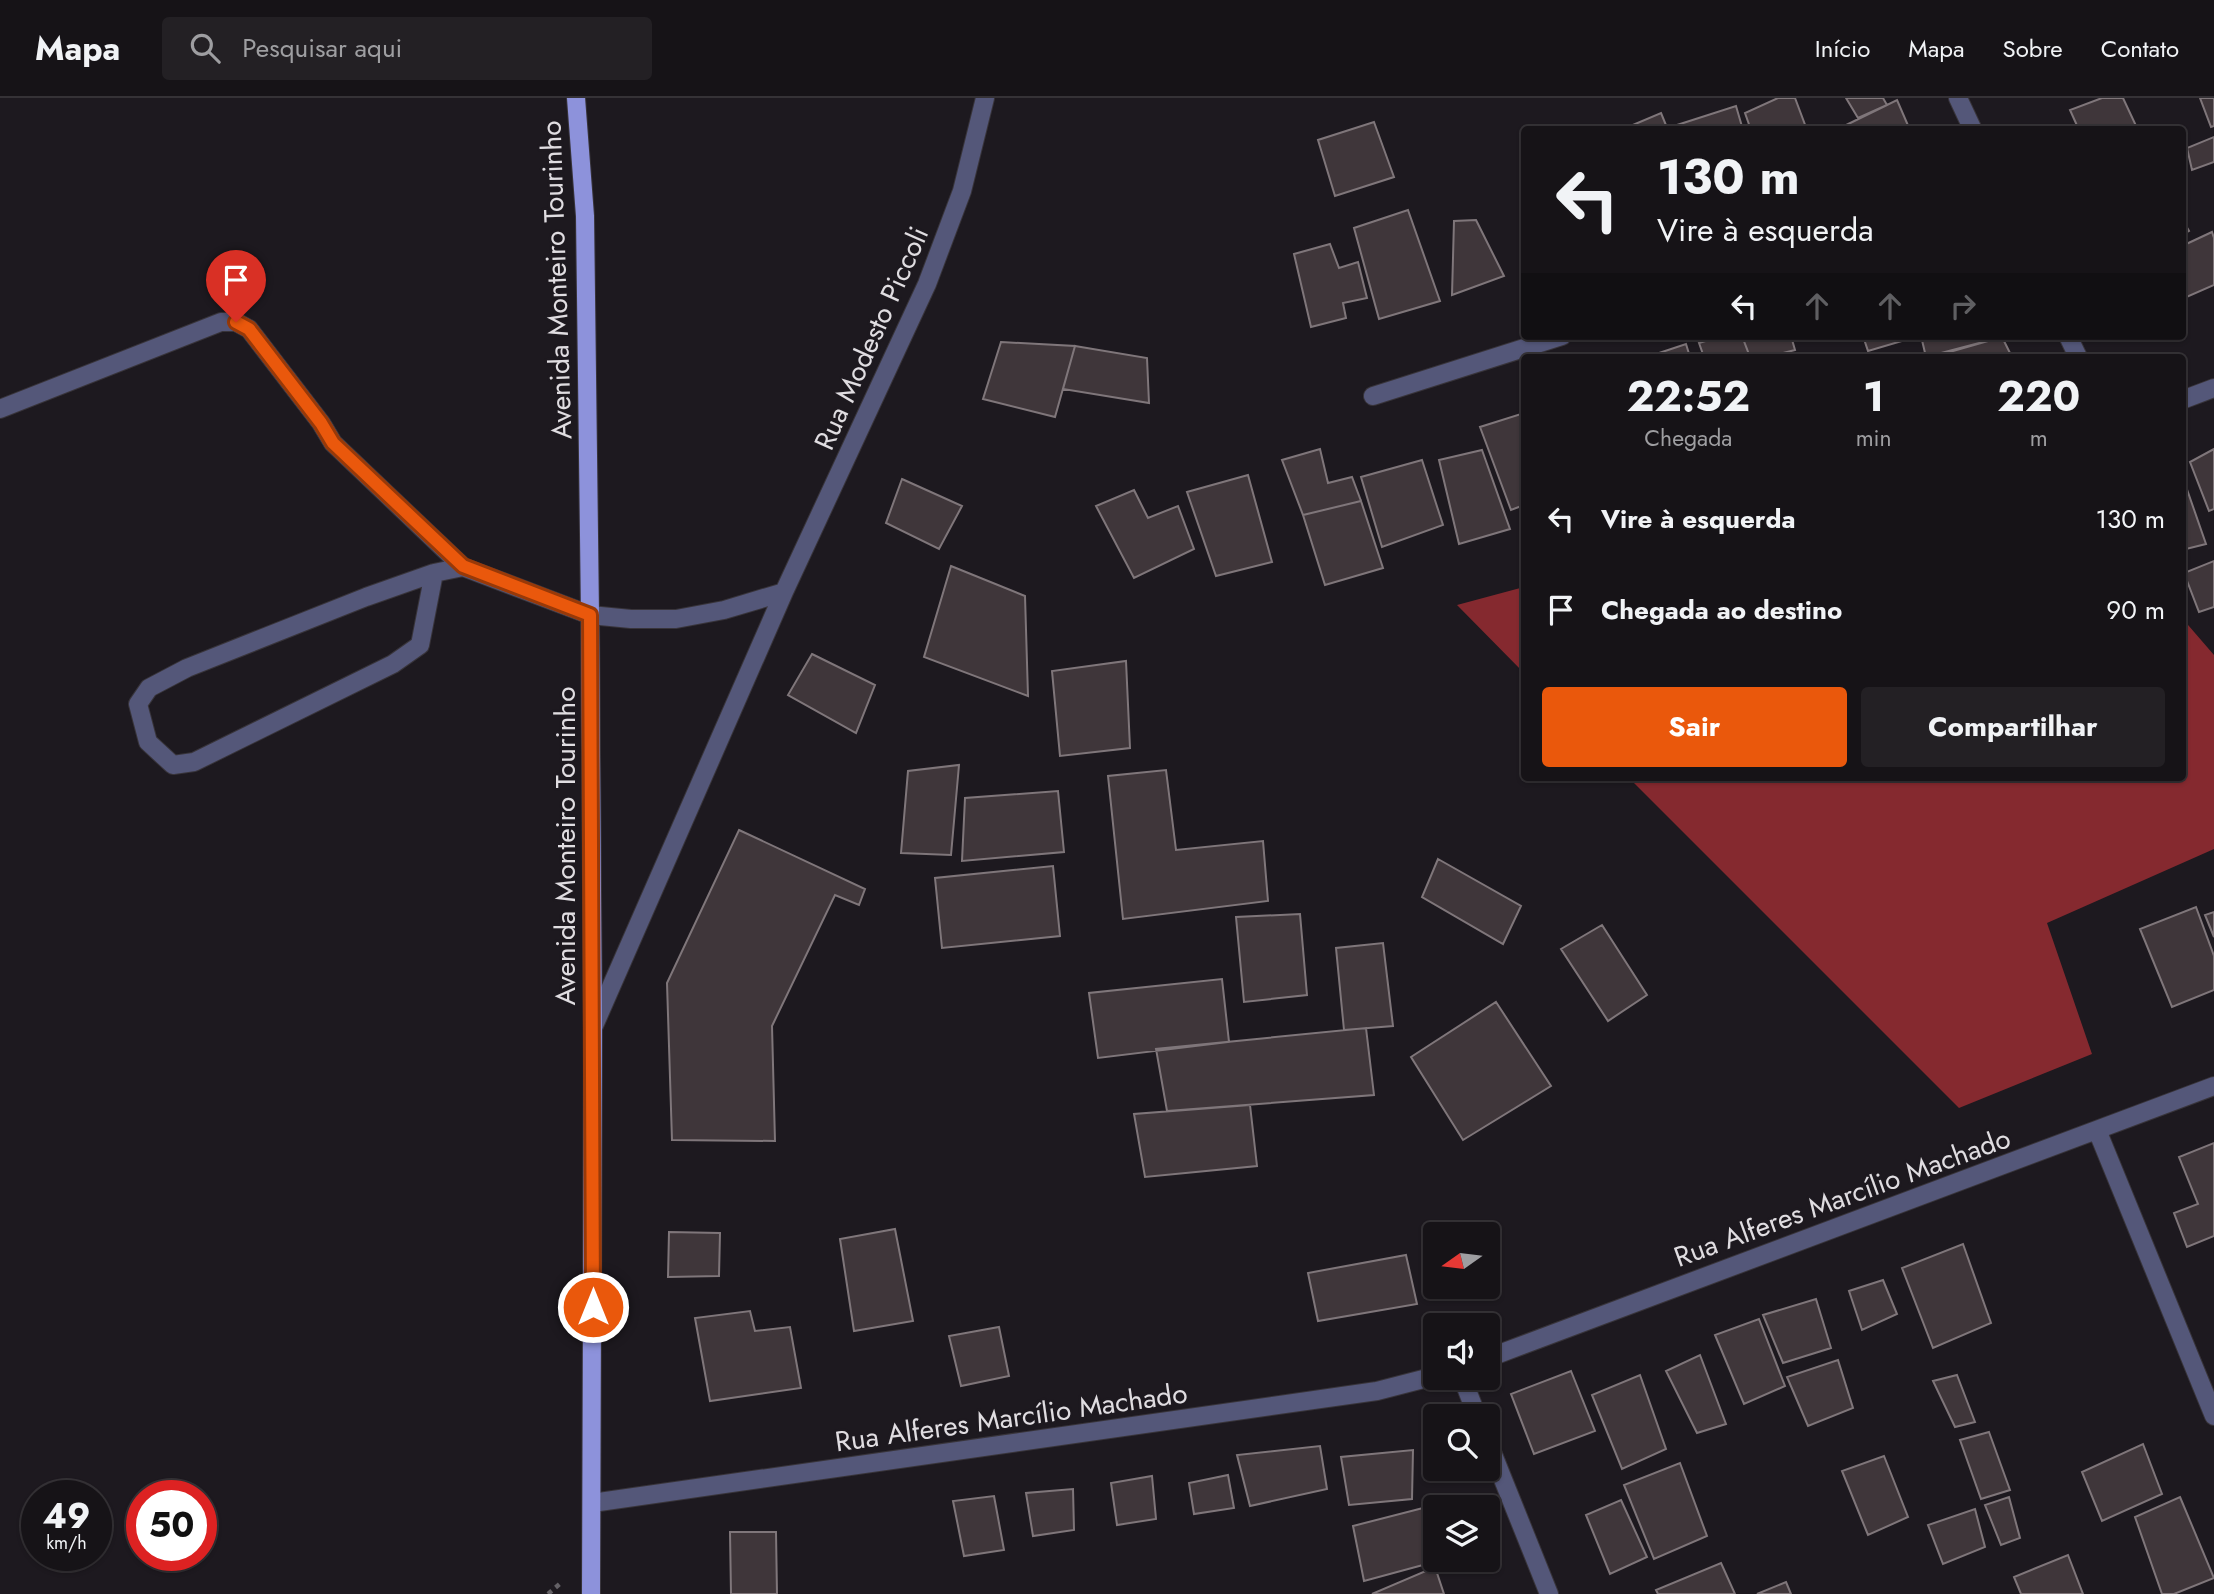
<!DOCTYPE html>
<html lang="pt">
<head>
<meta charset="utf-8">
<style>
  body { margin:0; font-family:Jost,sans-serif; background:#232024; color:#f1f3f6; height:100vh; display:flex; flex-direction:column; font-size:26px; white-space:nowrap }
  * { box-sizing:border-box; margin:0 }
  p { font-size:23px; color:#9e9ea1 }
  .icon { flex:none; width:38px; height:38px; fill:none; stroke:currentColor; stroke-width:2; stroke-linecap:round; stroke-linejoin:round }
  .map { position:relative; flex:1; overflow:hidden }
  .details { position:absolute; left:1521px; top:256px; width:665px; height:427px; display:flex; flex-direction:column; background:#161317; border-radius:7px; box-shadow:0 2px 5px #0004,0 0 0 2px #353236 }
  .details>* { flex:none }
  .top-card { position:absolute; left:1521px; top:28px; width:665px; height:214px; border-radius:7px; box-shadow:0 2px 5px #0004,0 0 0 2px #353236; background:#161317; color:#f1f3f6; overflow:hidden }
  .needle { width:46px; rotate:256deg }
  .tools { position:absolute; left:1423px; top:1124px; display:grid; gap:14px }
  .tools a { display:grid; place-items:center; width:77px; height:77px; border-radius:7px; background:#161317; box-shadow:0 2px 5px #0004,0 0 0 2px #353236; font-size:35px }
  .speed { position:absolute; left:21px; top:1382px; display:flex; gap:14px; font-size:35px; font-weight:700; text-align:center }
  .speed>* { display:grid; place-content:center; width:91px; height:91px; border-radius:50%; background:#161317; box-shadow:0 2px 5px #0004,0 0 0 2px #353236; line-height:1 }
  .speed small { font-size:18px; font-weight:400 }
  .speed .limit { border:10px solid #d22; background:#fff; color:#111 }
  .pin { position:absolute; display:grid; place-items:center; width:60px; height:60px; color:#fff; margin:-72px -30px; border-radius:50% 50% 50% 0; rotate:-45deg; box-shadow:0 0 7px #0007 }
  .pin .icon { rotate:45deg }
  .me { position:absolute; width:77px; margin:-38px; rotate:0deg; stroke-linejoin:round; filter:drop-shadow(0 0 5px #0008) }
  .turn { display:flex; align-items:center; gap:24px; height:147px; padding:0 21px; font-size:32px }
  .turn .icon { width:91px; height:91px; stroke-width:2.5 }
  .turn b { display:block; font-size:49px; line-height:60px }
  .lanes { display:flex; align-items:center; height:66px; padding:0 21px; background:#0003; justify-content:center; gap:35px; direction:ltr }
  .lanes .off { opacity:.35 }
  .eta { display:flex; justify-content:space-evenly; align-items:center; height:119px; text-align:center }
  .eta b { font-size:42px; font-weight:700; line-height:49px }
  .button { display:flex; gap:14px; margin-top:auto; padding:14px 21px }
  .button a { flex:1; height:80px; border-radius:7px; background:#ea580c; color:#fff; font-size:28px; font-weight:700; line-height:80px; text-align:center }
  .button a+a { background:#232024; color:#f1f3f6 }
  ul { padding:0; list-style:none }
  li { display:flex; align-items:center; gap:21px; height:91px; padding:0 21px }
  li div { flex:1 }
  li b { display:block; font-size:26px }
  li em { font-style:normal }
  header { display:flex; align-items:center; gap:42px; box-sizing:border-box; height:98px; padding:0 35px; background:#161317; border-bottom:2px solid #353236 }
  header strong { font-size:33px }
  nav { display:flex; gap:38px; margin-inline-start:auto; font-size:24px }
  .search { width:490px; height:63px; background:#232024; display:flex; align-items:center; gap:18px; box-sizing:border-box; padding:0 24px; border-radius:7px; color:#9e9ea1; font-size:26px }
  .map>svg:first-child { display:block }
</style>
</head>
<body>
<header>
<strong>Mapa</strong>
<div class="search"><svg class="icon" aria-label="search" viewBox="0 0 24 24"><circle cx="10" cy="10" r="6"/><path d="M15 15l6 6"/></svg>Pesquisar aqui</div>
<nav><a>Início</a><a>Mapa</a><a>Sobre</a><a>Contato</a></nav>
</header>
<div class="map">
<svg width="2214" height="1496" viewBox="0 0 2214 1496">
  <rect width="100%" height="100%" fill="#1d191f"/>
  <path fill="#85292f" d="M1524 489V575L1457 507Z
    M2182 520 2214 557V751L2047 825 2092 956 1959 1010 1628 679H2182Z"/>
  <path fill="#3f363a" stroke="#7f767a" stroke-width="2" d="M1778 0H1795L1807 32H1751L1745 15Z
    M1846 0H1883L1887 7 1858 20Z
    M2102 0H2123L2138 32H2079L2070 12Z
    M2200 0H2214V28L2211 29Z
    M1897 2 1910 32H1836L1887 7Z
    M1736 8 1743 32H1678L1677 27Z
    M1661 15 1668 32H1621Z
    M1374 24 1394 79 1335 98 1318 42Z
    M2214 39V64L2192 72 2187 50Z
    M1408 112 1440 203 1379 221 1354 130Z
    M2182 121 2189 133 2182 137Z
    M1476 122 1504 178 1452 197 1454 123Z
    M2212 134 2214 140V187L2182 201V148Z
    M1330 146 1339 170 1358 164 1367 200 1343 205 1346 220 1311 229 1294 156Z
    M1722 238H1742L1750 259H1704L1699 245Z
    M1742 238H1791L1795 252 1768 259H1750Z
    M1863 238H1912V240L1868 253Z
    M1921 238H2002V239L1926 259Z
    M2002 239 2012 259H1932Z
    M1001 244 1075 248 1055 319 983 301Z
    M1686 246 1690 259H1647Z
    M1075 248 1147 260 1149 305 1063 291Z
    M1524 315V407L1511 412 1480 329Z
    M1320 351 1328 385 1352 379 1361 403 1303 417 1282 362Z
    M2214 351V411L2209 413 2190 364Z
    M1482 352 1510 431 1459 446 1439 362Z
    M1422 362 1443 427 1382 449 1361 379Z
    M1248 377 1272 464 1216 478 1187 394Z
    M2182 377 2206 446 2182 452Z
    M902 381 962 408 939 451 886 425Z
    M1134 392 1148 420 1178 408 1194 451 1134 480 1096 408Z
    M1361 403 1383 470 1325 487 1303 417Z
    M2214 463V509L2199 514 2184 475Z
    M951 468 1025 498 1028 598 924 559Z
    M812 556 875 587 856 635 788 597Z
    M1126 563 1130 650 1060 658 1052 573Z
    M959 667 951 757 901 755 908 673Z
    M1166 672 1176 752 1263 743 1268 803 1123 821 1108 678Z
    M1058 693 1064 754 962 763 965 700Z
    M739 732 865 791 859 807 835 797 772 928 775 1043 672 1042 667 885Z
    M1438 761 1521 808 1503 846 1422 799Z
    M1053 768 1060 838 942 850 935 780Z
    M2196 809 2214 858V892L2172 909 2140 831Z
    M2214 814V839L2205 817Z
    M1300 816 1307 897 1244 904 1236 819Z
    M1602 827 1647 897 1608 923 1561 851Z
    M1383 845 1393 928 1344 932 1336 850Z
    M1222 881 1229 944 1098 960 1089 895Z
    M1496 904 1551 988 1463 1042 1411 959Z
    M1366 930 1374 997 1167 1013 1156 951Z
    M1250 1007 1257 1068 1145 1079 1134 1016Z
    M2214 1045V1138L2187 1149 2174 1115 2198 1106 2179 1059Z
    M895 1131 913 1223 854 1233 840 1141Z
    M669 1134 720 1135 719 1178 668 1179Z
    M1963 1146 1991 1225 1933 1250 1902 1170Z
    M1406 1157 1417 1206 1318 1223 1308 1175Z
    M1883 1182 1897 1216 1862 1232 1849 1193Z
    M1816 1201 1831 1250 1783 1265 1763 1217Z
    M750 1213 755 1233 790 1229 801 1290 710 1303 695 1220Z
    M1759 1221 1785 1288 1744 1306 1715 1237Z
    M999 1229 1009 1278 961 1288 949 1238Z
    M1700 1257 1726 1326 1697 1335 1666 1273Z
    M1838 1262 1853 1310 1808 1328 1787 1279Z
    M1571 1273 1595 1333 1534 1356 1511 1296Z
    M1640 1277 1666 1351 1622 1371 1592 1297Z
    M1957 1277 1975 1324 1955 1329 1933 1283Z
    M1989 1334 2010 1392 1981 1401 1960 1342Z
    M2143 1346 2162 1396 2102 1423 2082 1374Z
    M1320 1348 1327 1391 1250 1408 1237 1357Z
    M1413 1352 1412 1401 1349 1407 1341 1359Z
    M1884 1358 1908 1419 1868 1437 1842 1373Z
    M1680 1365 1707 1438 1654 1461 1624 1387Z
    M1228 1377 1234 1410 1194 1416 1189 1385Z
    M1152 1378 1156 1421 1117 1427 1111 1385Z
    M1073 1391 1074 1432 1033 1438 1026 1395Z
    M994 1398 1004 1452 964 1458 953 1403Z
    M2009 1399 2020 1440 2001 1447 1985 1407Z
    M2180 1399 2214 1480 2174 1496H2162L2135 1419Z
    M1621 1402 1647 1459 1610 1476 1586 1417Z
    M1423 1410 1434 1464 1364 1483 1353 1428Z
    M1975 1411 1985 1449 1943 1466 1928 1427Z
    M730 1434H776L777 1496H731Z
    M2068 1457 2083 1496H2021L2014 1479Z
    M1721 1465 1735 1496H1658L1656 1492Z
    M1435 1469 1444 1496H1372Z
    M1786 1484 1791 1496H1757Z"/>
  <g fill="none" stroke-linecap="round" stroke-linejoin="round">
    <defs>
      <path id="minor" d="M1958 0 1973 32
        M2068 238 2078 259
        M1373 298 1562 238
        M2182 302 2214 290
        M0 311 221 224H236L249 231 321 325 333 345 463 469
        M434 475 420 547 393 566 194 664 173 667 148 644 138 606 149 590 187 570 366 499 434 475 463 469 590 517 631 521H676L724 512 784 494
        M593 930 784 494 927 186 962 93 985 0
        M2097 1032 2214 1318
        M1488 1260 2214 988
        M1462 1279 1477 1318
        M1488 1344 1549 1496
        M592 1405 1377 1293 1435 1278"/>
      <path id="major" d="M576 0 585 118 590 517 593 930 591 1496"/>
    </defs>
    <use href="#minor" stroke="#38343a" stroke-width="20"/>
    <use href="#major" stroke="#38343a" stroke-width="20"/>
    <path stroke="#646166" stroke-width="4.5" stroke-dasharray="5 5" stroke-linecap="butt" d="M548 1496 563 1483"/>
    <use href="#minor" stroke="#545779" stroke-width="18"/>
    <use href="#major" stroke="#8d92db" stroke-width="18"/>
  </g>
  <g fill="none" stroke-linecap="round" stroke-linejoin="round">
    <defs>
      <path id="route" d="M236 224 249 231 321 325 333 345 463 468 590 517 593 1209"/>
    </defs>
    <use href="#route" stroke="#983908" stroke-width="18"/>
    <use href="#route" stroke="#ea580c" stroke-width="12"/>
  </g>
  <g text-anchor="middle" stroke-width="5" stroke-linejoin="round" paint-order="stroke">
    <g font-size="28" fill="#e0dde1" stroke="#1d191f">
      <text transform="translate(556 182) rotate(-92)" y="10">Avenida Monteiro Tourinho</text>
      <text transform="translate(871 240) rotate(-66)" y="10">Rua Modesto Piccoli</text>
      <text transform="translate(565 748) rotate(-90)" y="10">Avenida Monteiro Tourinho</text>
      <text transform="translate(1842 1099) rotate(-20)" y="10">Rua Alferes Marcílio Machado</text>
      <text transform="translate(1011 1319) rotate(-8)" y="10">Rua Alferes Marcílio Machado</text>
    </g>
  </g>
</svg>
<div class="tools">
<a><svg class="needle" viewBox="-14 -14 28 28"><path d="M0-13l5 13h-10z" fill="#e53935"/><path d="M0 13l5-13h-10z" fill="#9e9ea1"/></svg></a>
<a><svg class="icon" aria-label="sound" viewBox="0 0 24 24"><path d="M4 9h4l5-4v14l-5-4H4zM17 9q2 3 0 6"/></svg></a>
<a><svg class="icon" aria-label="search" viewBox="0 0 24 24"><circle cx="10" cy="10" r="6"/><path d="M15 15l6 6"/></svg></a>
<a><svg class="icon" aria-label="layers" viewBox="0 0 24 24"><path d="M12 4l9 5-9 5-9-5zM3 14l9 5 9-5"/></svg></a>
</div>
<div class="speed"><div>49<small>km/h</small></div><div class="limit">50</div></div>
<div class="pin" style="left:236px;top:224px;background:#d93025"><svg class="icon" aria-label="arrive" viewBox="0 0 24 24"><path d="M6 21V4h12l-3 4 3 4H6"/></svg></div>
<svg class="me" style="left:593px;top:1209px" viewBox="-20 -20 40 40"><circle r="17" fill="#ea580c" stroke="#fff" stroke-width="3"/><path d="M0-11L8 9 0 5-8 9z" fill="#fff"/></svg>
<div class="top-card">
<div class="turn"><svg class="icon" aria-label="left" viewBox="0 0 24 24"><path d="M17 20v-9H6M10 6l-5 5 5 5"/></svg><div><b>130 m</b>Vire à esquerda</div></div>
<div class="lanes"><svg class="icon" aria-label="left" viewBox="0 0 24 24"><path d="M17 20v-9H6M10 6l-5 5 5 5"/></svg><svg class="icon off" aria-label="ahead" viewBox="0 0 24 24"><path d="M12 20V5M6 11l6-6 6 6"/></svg><svg class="icon off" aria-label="ahead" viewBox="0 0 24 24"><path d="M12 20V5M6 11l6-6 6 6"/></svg><svg class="icon off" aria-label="right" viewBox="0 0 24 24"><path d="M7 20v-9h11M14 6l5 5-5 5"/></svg></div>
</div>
<section class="details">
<div class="eta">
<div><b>22:52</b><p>Chegada</p></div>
<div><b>1</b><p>min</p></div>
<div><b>220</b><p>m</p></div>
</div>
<ul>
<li><svg class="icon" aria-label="left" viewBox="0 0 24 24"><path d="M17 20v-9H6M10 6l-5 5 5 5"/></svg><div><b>Vire à esquerda</b></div><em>130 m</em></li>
<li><svg class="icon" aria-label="arrive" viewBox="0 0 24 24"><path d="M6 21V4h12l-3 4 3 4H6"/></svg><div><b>Chegada ao destino</b></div><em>90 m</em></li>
</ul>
<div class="button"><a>Sair</a><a>Compartilhar</a></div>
</section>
</div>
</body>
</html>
